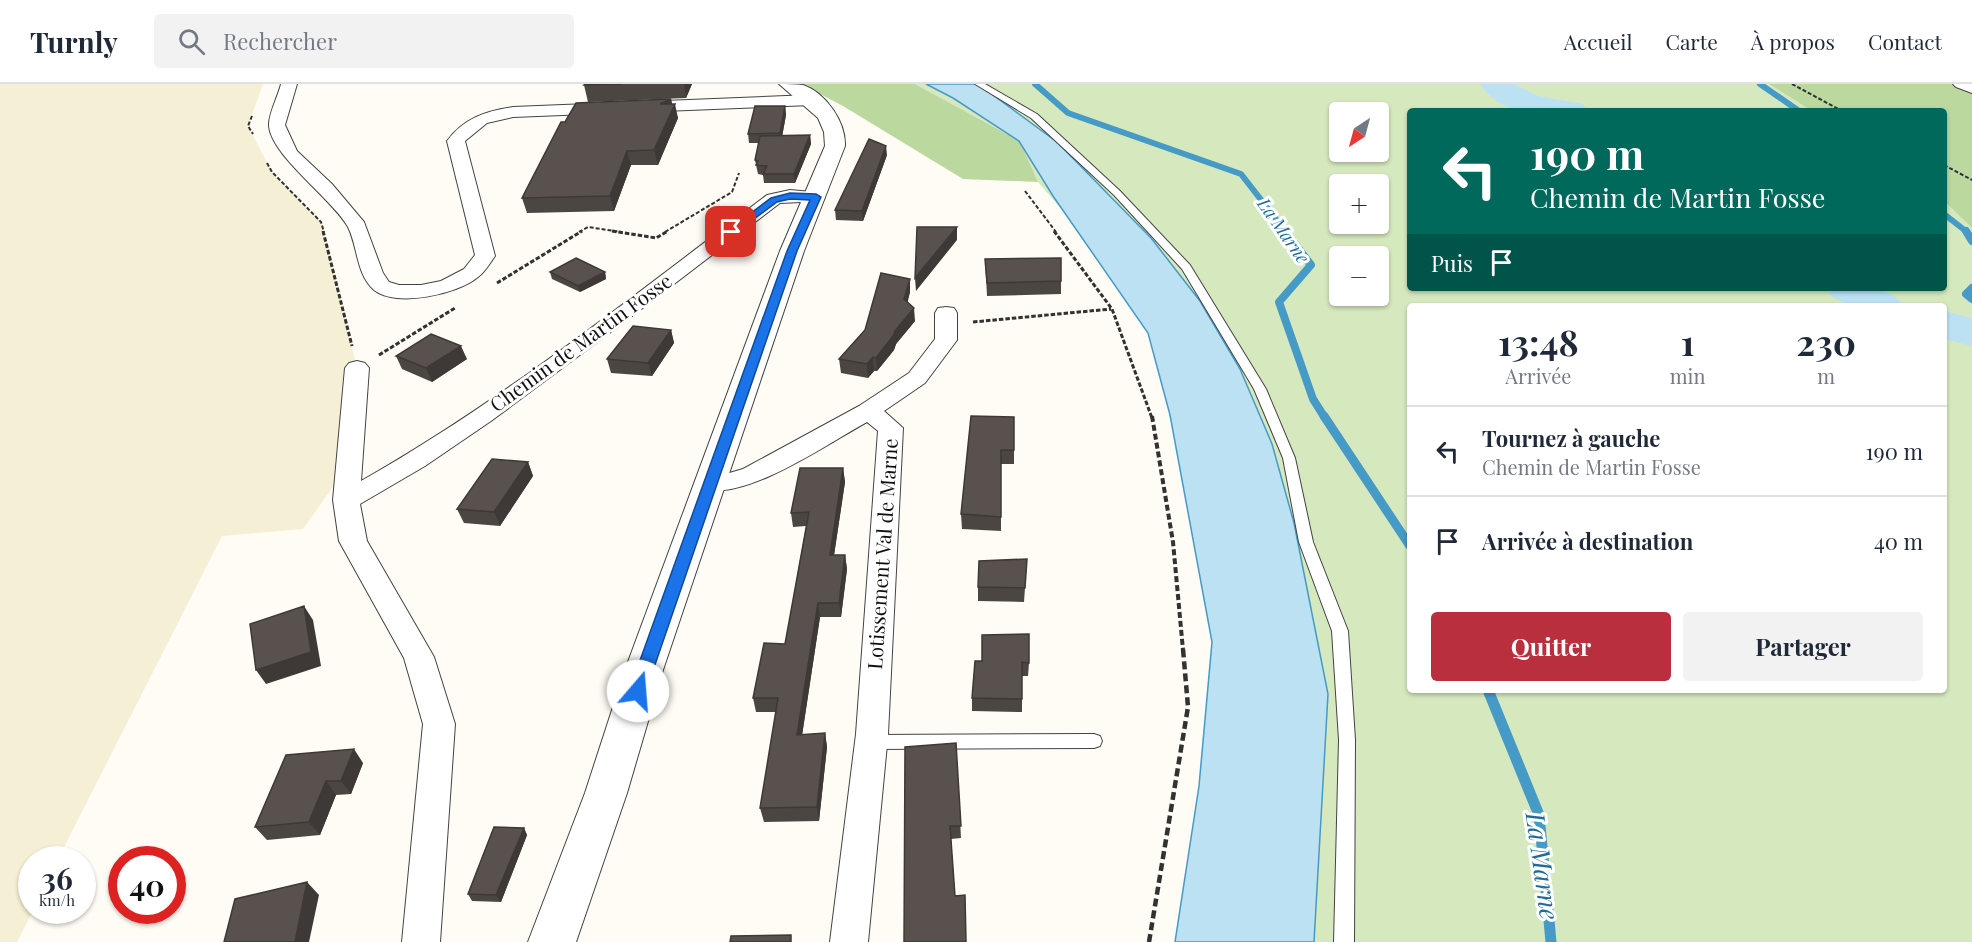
<!DOCTYPE html>
<html lang="fr">
<head>
<meta charset="utf-8">
<style>
  body { margin:0; font-family:"Playfair Display",serif; background:#f2f2f3; color:#1f2937; height:100vh; display:flex; flex-direction:column; font-size:22px; white-space:nowrap }
  * { box-sizing:border-box; margin:0 }
  p { font-size:20px; color:#747a83 }
  .icon { flex:none; width:33px; height:33px; fill:none; stroke:currentColor; stroke-width:2; stroke-linecap:round; stroke-linejoin:round }
  .map { position:relative; flex:1; overflow:hidden }
  .details { position:absolute; left:1407px; top:219px; width:540px; height:390px; display:flex; flex-direction:column; background:#fff; border-radius:6px; box-shadow:0 2px 4px #0004 }
  .details>* { flex:none }
  .banner { position:absolute; left:1407px; top:24px; width:540px; height:183px; border-radius:6px; box-shadow:0 2px 4px #0004; background:#00695c; color:#fff; overflow:hidden }
  .needle { width:39px; rotate:216deg }
  .buttons { position:absolute; left:1329px; top:18px; display:grid; gap:12px }
  .buttons a { display:grid; place-items:center; width:60px; height:60px; border-radius:6px; background:#fff; box-shadow:0 2px 4px #0004; font-size:30px }
  .speed { position:absolute; left:18px; top:762px; display:flex; gap:12px; font-size:30px; font-weight:700; text-align:center }
  .speed>* { display:grid; place-content:center; width:78px; height:78px; border-radius:50%; background:#fff; box-shadow:0 2px 4px #0004; line-height:1 }
  .speed small { font-size:15px; font-weight:400 }
  .speed .limit { border:9px solid #d22; background:#fff; color:#111 }
  .pin { position:absolute; display:grid; place-items:center; width:51px; height:51px; color:#fff; margin:-26px; border-radius:12px; box-shadow:0 3px 9px #0006 }
  .me { position:absolute; width:66px; margin:-33px; rotate:18deg; stroke-linejoin:round; filter:drop-shadow(0 0 4px #0008) }
  .turn { display:flex; align-items:center; gap:21px; height:126px; padding:0 24px; font-size:27px }
  .turn .icon { width:78px; height:78px; stroke-width:2.5 }
  .turn b { display:block; font-size:42px; line-height:51px }
  .then { display:flex; align-items:center; height:57px; padding:0 24px; background:#0003; gap:12px; font-size:22px }
  .eta { display:flex; justify-content:space-evenly; align-items:center; height:102px; text-align:center }
  .eta b { font-size:36px; font-weight:700; line-height:42px }
  .button { display:flex; gap:12px; margin-top:auto; padding:12px 24px }
  .button a { flex:1; height:69px; border-radius:6px; background:#ba2f3d; color:#fff; font-size:24px; font-weight:700; line-height:69px; text-align:center }
  .button a+a { background:#f2f2f3; color:#1f2937 }
  ul { padding:0; list-style:none }
  li { display:flex; align-items:center; gap:18px; height:90px; padding:0 24px; border-top:2px solid #e0e1e3 }
  li div { flex:1 }
  li b { display:block; font-size:22px }
  li em { font-style:normal }
  header { display:flex; align-items:center; gap:36px; box-sizing:border-box; height:84px; padding:0 30px; background:#fff; border-bottom:2px solid #e0e1e3 }
  header strong { font-size:28px }
  nav { display:flex; gap:33px; margin-inline-start:auto; font-size:21px }
  .search { width:420px; height:54px; background:#f2f2f3; display:flex; align-items:center; gap:15px; box-sizing:border-box; padding:0 21px; border-radius:6px; color:#747a83; font-size:22px }
  .map>svg:first-child { display:block }
</style>
</head>
<body>
<header>
<strong>Turnly</strong>
<div class="search"><svg class="icon" aria-label="search" viewBox="0 0 24 24"><circle cx="10" cy="10" r="6"/><path d="M15 15l6 6"/></svg>Rechercher</div>
<nav><a>Accueil</a><a>Carte</a><a>À propos</a><a>Contact</a></nav>
</header>
<div class="map">
<svg width="1972" height="858" viewBox="0 0 1972 858">
  <rect width="100%" height="100%" fill="#fefcf4"/>
  <path fill="#f4efd5" d="M0 0H263L248 42 272 88 321 138 331 173 357 284 335 400 303 445 222 452 58 775 32 776 33 827 17 858H0Z"/>
  <path fill="#d6e8be" fill-rule="evenodd" d="M915 0H1769L1812 27H1410V204H1944V117L1972 144V858H1286L1189 324 1112 184 1038 98 1020 57ZM1340 28H1378V68H1340ZM1340 100H1378V140H1340ZM1340 172H1378V212H1340ZM1410 222H1944V606H1410Z"/>
  <path fill="#bbd89e" d="M801 0H915L1020 57 1038 98 963 95 843 22Z
    M1769 0H1972V144L1944 117V27H1812Z"/>
  <path fill="#bbe1f3" stroke="#469ac6" stroke-width="1.5" d="M926 0H978L1057 58 1151 154 1200 217 1240 285 1272 360 1294 439 1328 610 1314 858H1175L1199 702 1212 558 1170 331 1148 249 1053 112 1019 57 953 14Z"/>
  <g fill="none" stroke-linecap="round" stroke-linejoin="round">
    <path stroke="#469ac6" stroke-width="6" d="M1035 0 1068 29 1241 90 1286 148
      M1760 0 1799 27
      M1944 130 1967 148"/>
    <path stroke="#469ac6" stroke-width="8" d="M1285 147 1311 181 1279 218 1313 315 1325 334
      M1966 147 1972 157
      M1972 204 1966 210 1972 215"/>
    <path stroke="#469ac6" stroke-width="9" d="M1324 332 1410 462"/>
    <path stroke="#469ac6" stroke-width="11" d="M1488 606 1539 731 1551 858"/>
    <path fill="#bbe1f3" fill-rule="evenodd" d="M1480 0H1514L1538 12 1583 20 1588 27C1548 27 1506 38 1480 0Z
      M1825 204C1853 204 1886 197 1904 222 1876 222 1842 229 1825 204Z
      M1944 227 1972 234V262L1944 255Z"/>
    <defs>
      <path id="service" d="M975 0H985L1037 30 1120 107 1190 181 1266 305 1295 374 1313 458 1348 547 1355 656 1354 858H1334L1339 656 1332 547 1299 458 1283 374 1254 305 1182 185 1114 111 1031 34Z
        M1094 650 1100 652 1102 657 1100 662 1094 664 871 665 865 663 863 658 865 653 871 651Z"/>
      <path id="minor" d="M281 0H297L285 41 297 67 332 100 364 138 383 189 389 198 399 201H421L441 197 464 185 475 171 447 57C464 34 486 27 513 23L811 11 819 16 811 21 513 33 487 39 465 57 495 172C490 179 485 188 478 193 458 210 396 224 374 206 356 190 358 163 348 143 333 115 267 69 269 39 270 27 278 12 281 0Z
        M1953 0H1972V9L1956 3Z
        M790 106 823 109 825 113 823 117 780 119 627 236 491 337 425 382 360 420 367 457 434 573 455 640 440 858H402L423 640 404 574 339 457 333 416 345 284 349 279 357 277 365 279 369 284 361 397C504 316 636 210 767 111Z
        M946 223 954 224 957 229V256L925 299 884 327 903 344 888 650 868 858H830L856 650 878 347 867 338C827 360 746 417 702 405L698 399 702 393 726 390 743 385 859 322 909 289 935 255V229L938 224Z"/>
      <path id="tertiary" d="M779 0C786 0 796 0 803 1 826 9 846 38 845 62L804 167 663 586 627 709 576 858H528L585 709 625 586 780 167 825 62 824 48 818 34Z"/>
    </defs>
    <use href="#service" stroke="#434343" stroke-width="2"/>
    <use href="#minor" stroke="#434343" stroke-width="2"/>
    <use href="#tertiary" stroke="#434343" stroke-width="2"/>
    <path stroke="#323232" stroke-width="2" stroke-dasharray="4 2" stroke-linecap="butt" d="M1792 0 1842 27
      M252 32 248 42 253 50
      M267 79 272 88 321 138 324 148
      M1944 81 1972 96
      M1025 107 1056 148
      M579 148 588 143 621 148
      M665 148 732 108 739 89"/>
    <path stroke="#323232" stroke-width="3" stroke-dasharray="4.5 2" stroke-linecap="butt" d="M323 147 352 262
      M612 147 656 154 668 147
      M1054 147 1112 225 1152 334
      M497 199 582 147
      M973 238 1111 225
      M379 271 455 224"/>
    <path stroke="#323232" stroke-width="4" stroke-dasharray="6 3" stroke-linecap="butt" d="M1152 332 1173 458 1183 566"/>
    <path stroke="#323232" stroke-width="4.5" stroke-dasharray="8 4" stroke-linecap="butt" d="M1149 858 1188 623 1183 565"/>
    <use href="#service" fill="#fff" fill-rule="evenodd"/>
    <use href="#minor" fill="#fff" fill-rule="evenodd"/>
    <use href="#tertiary" fill="#fff" fill-rule="evenodd"/>
  </g>
  <path fill="#4c4642" d="M585 0H692L686 14 588 18 584 1Z
    M671 15 672 20 678 34 658 81H631L614 127 527 129 522 114 565 38Z
    M785 22 786 31 782 52 810 51 811 60 795 99H764L763 91 758 90 755 76 759 59H749L748 50Z
    M887 71 863 137 836 136 835 126Z
    M985 175 1061 197V210L987 212Z
    M550 188H605L606 195 580 208 552 195Z
    M910 195V208L907 218 915 237 896 260 894 266 877 287H874L868 294 841 289 839 275Z
    M671 246 674 259 652 292 611 289 607 275Z
    M396 272 467 275 432 298 402 285Z
    M971 332 1014 366V380H1001V447L962 445 961 430Z
    M528 378 533 392 500 442 464 439 457 425Z
    M843 384 845 398 834 471H845L847 485 841 533H820L802 651 825 649 827 663 819 737 764 738 760 724 776 628H756L753 614 785 560 806 442 793 443 791 429Z
    M1027 475 1024 518 978 517V503Z
    M982 577 1029 579 1028 592H1022V628L972 627V614Z
    M956 659 961 754 951 755 955 812 904 858Z
    M286 671 363 679 351 710 336 711 320 751 267 756 255 743Z
    M524 744 527 751 501 818 472 817 468 810Z"/>
  <path fill="#3e3936" d="M684 0H692L686 14Z
    M671 15 673 25 675 20 678 34 658 81 654 66 660 20Z
    M785 22 786 31 781 59 780 49Z
    M810 51 811 60 795 99 794 90Z
    M886 62 887 71 863 137 862 127Z
    M627 67 631 81 614 127 610 112Z
    M957 143V156L916 207 915 194Z
    M605 188 606 195 580 208 578 202Z
    M910 195V208L905 229 904 215Z
    M914 224 915 237 896 260 894 266 877 287 876 274 895 247Z
    M671 246 674 259 652 292 648 279Z
    M461 262 467 275 432 298 426 284Z
    M873 273 874 287 868 294 867 280Z
    M528 378 533 392 500 442 494 428Z
    M843 384 845 398 832 485 830 471Z
    M845 471 847 485 841 533 839 519Z
    M818 519 820 533 800 665 797 651Z
    M304 522 313 536 321 582 266 600 256 586Z
    M825 649 827 663 819 737 817 723Z
    M354 665 363 679 351 710 341 697Z
    M326 697 336 711 320 751 309 738Z
    M524 744 527 751 501 818 496 811Z
    M307 798 319 811 309 858H295Z"/>
  <path fill="#58514d" stroke="#3e3936" stroke-width="1.5" d="M585 0H622L584 1Z
    M671 15 660 20H675L654 66 627 67 610 112 522 114 561 38H565L576 19Z
    M755 22H785L780 49 748 50Z
    M810 51 794 90H763L767 82 756 81 758 77 755 76 760 52Z
    M869 55 886 62 862 127 835 126Z
    M917 143H957L915 194Z
    M576 174 605 188 578 202 550 188Z
    M1061 174V197L987 199 985 175Z
    M881 189 910 195 904 215 914 224 895 247 893 252 876 274 873 273 867 280 839 275 865 246Z
    M633 242 671 246 648 279 607 275Z
    M431 250 461 262 426 284 396 272Z
    M971 332 1014 333V366H1001V433L961 430Z
    M492 375 528 378 494 428 457 425Z
    M800 384H843L830 471H845L839 519H818L797 651 825 649 817 723 760 724 778 614H753L764 559 785 560 809 428 791 429Z
    M1027 475 1025 504 978 503 979 477Z
    M304 522 311 568 256 586 250 540Z
    M1029 550V579L1022 578V615L972 614 975 577H982V551Z
    M956 659 961 742H950L955 812 965 811 966 858H904L905 663Z
    M354 665 341 697H326L309 738 255 743 286 671Z
    M494 743 524 744 496 811 468 810Z
    M307 798 295 858H224L235 815Z
    M791 851V858H730L731 852Z"/>
  <path fill="#1a73e8" stroke="#114b97" stroke-width="1.5" d="M790 109 816 110 821 113 797 167 646 607 643 611 638 613 632 611 629 607 787 167 810 116 790 115 777 118 734 150 726 148 771 114Z"/>
  <g text-anchor="middle" stroke-width="6" stroke-linejoin="round" paint-order="stroke">
    <g font-size="18" font-style="italic" fill="#1f6c9c" stroke="#fff">
      <text transform="translate(1283 147) rotate(55)" y="6">La Marne</text>
    </g>
    <g font-size="20" fill="#101010" stroke="#fff">
      <text transform="translate(581 259) rotate(-36)" y="7">Chemin de Martin Fosse</text>
      <text transform="translate(883 470) rotate(-86)" y="7">Lotissement Val de Marne</text>
    </g>
    <g font-size="26" font-style="italic" fill="#1f6c9c" stroke="#fff">
      <text transform="translate(1542 782) rotate(82)" y="9">La Marne</text>
    </g>
  </g>
</svg>
<div class="buttons">
<a><svg class="needle" viewBox="-14 -14 28 28"><path d="M0-13l5 13h-10z" fill="#e53935"/><path d="M0 13l5-13h-10z" fill="#747a83"/></svg></a>
<a>+</a>
<a>−</a>
</div>
<div class="speed"><div>36<small>km/h</small></div><div class="limit">40</div></div>
<div class="pin" style="left:731px;top:148px;background:#d93025"><svg class="icon" aria-label="arrive" viewBox="0 0 24 24"><path d="M6 21V4h12l-3 4 3 4H6"/></svg></div>
<svg class="me" style="left:638px;top:607px" viewBox="-20 -20 40 40"><circle r="19" fill="#fff"/><path d="M0-13L10 11 0 6-10 11z" fill="#1a73e8"/></svg>
<div class="banner">
<div class="turn"><svg class="icon" aria-label="left" viewBox="0 0 24 24"><path d="M17 20v-9H6M10 6l-5 5 5 5"/></svg><div><b>190 m</b>Chemin de Martin Fosse</div></div>
<div class="then">Puis<svg class="icon" aria-label="arrive" viewBox="0 0 24 24"><path d="M6 21V4h12l-3 4 3 4H6"/></svg></div>
</div>
<section class="details">
<div class="eta">
<div><b>13:48</b><p>Arrivée</p></div>
<div><b>1</b><p>min</p></div>
<div><b>230</b><p>m</p></div>
</div>
<ul>
<li><svg class="icon" aria-label="left" viewBox="0 0 24 24"><path d="M17 20v-9H6M10 6l-5 5 5 5"/></svg><div><b>Tournez à gauche</b><p>Chemin de Martin Fosse</p></div><em>190 m</em></li>
<li><svg class="icon" aria-label="arrive" viewBox="0 0 24 24"><path d="M6 21V4h12l-3 4 3 4H6"/></svg><div><b>Arrivée à destination</b></div><em>40 m</em></li>
</ul>
<div class="button"><a>Quitter</a><a>Partager</a></div>
</section>
</div>
</body>
</html>
